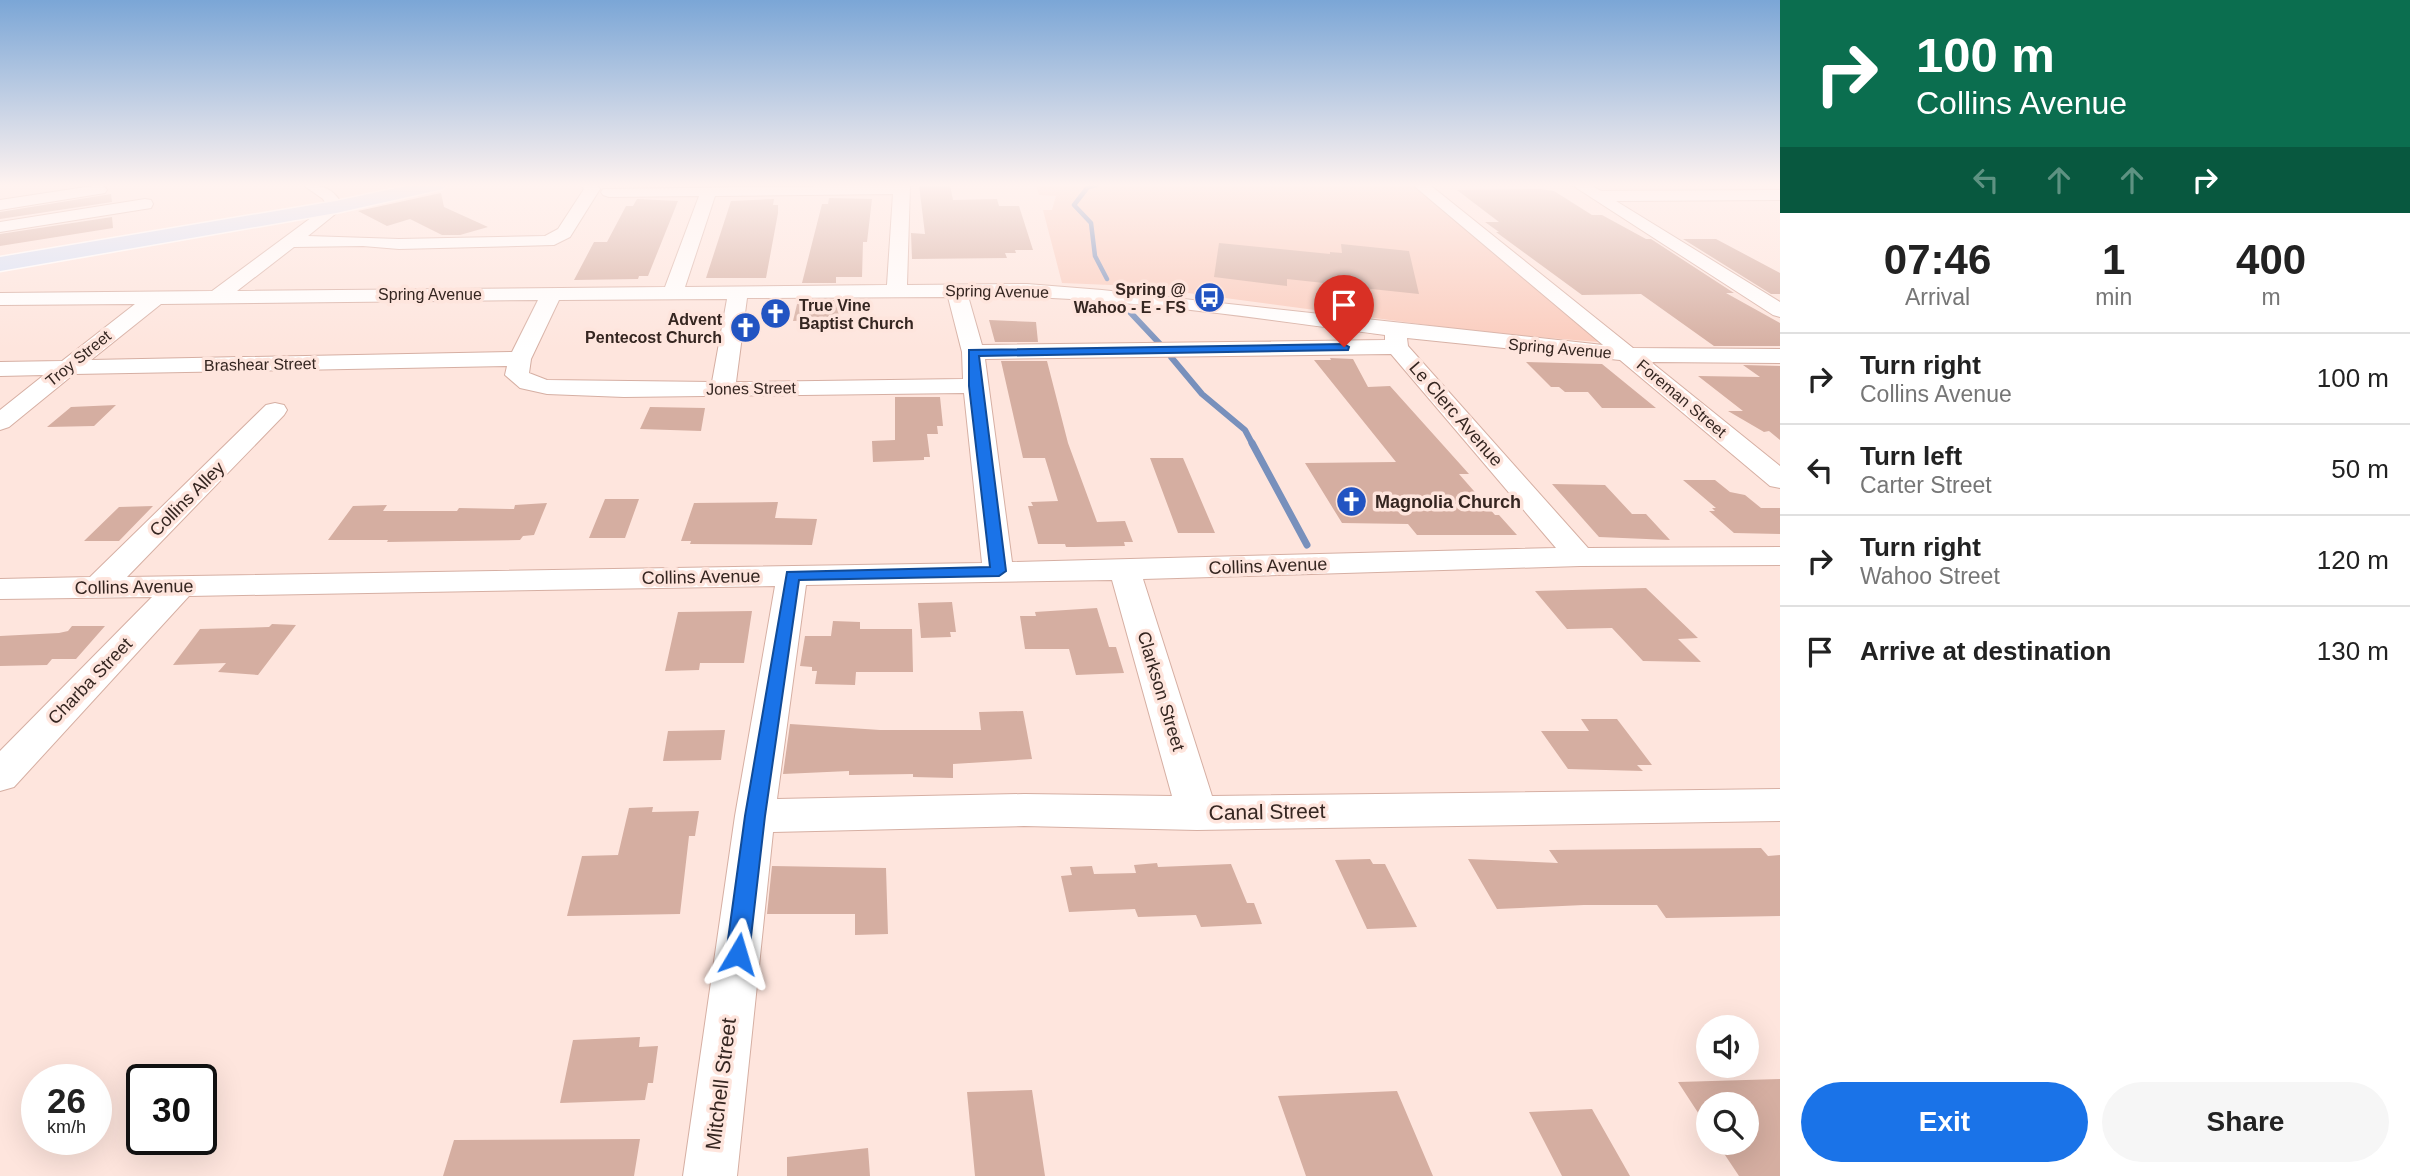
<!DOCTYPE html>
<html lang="en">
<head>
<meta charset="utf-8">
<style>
  body { margin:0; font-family:Arial,sans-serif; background:#f6f6f6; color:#222; height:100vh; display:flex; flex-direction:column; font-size:26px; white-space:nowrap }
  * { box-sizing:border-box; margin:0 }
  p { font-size:23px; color:#767676 }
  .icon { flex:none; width:38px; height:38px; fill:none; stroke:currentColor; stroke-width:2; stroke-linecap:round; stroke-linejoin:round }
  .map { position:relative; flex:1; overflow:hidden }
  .side { display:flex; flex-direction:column; background:#fff; width:630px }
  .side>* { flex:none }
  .banner { background:#0b6e4f; color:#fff; overflow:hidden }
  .fabs { position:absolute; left:1696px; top:1015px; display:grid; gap:14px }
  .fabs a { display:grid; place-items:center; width:63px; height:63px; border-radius:50%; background:#fff; box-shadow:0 7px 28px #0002; font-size:35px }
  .speed { position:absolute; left:21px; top:1064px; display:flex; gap:14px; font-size:35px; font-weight:700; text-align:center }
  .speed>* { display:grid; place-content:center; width:91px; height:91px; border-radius:50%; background:#fff; box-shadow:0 7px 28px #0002; line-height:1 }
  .speed small { font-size:18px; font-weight:400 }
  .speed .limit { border:4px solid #111; border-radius:10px; background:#fff; color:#111 }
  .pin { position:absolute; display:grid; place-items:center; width:60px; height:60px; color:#fff; margin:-72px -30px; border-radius:50% 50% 50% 0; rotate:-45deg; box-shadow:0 0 7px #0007 }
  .pin .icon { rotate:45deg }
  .me { position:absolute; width:77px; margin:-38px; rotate:7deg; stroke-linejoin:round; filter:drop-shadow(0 0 5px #0008) }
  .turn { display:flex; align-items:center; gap:24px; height:147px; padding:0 21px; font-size:32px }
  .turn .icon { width:91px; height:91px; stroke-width:2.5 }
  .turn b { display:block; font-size:49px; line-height:60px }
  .lanes { display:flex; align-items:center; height:66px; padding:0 21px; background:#0003; justify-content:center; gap:35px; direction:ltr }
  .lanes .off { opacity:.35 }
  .eta { display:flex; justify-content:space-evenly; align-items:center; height:119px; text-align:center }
  .eta b { font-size:42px; font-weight:600; line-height:49px }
  .action { display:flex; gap:14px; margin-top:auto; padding:14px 21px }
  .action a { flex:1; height:80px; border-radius:42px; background:#1a73e8; color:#fff; font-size:28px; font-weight:600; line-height:80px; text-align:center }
  .action a+a { background:#f6f6f6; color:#222 }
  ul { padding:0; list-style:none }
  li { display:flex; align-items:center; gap:21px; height:91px; padding:0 21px; border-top:2px solid #e0e0e0 }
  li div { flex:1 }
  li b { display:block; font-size:26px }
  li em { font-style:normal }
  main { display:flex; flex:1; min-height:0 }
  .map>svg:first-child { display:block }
</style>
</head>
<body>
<main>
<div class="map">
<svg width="1780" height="1176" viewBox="0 0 1780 1176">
  <rect width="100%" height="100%" fill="#fee5dd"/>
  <path fill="#facbbc" d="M1036 185H1413L1599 342 1487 333 1135 286 1062 283 1043 210H1052L1056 196 1039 195Z"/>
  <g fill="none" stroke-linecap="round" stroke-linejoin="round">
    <path stroke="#7890bc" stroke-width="4.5" d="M1096 185 1088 187 1074 205 1091 223 1095 256 1107 279"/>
    <path stroke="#7890bc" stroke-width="6" d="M1129 311 1160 344
      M1171 357 1202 394 1245 430 1253 445"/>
    <path stroke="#7890bc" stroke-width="7" d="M1252 443 1307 545"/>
  </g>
  <path fill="#d5aea1" d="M919 185H950L953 200 997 199 999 206H1019L1033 250H1015L1016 253H1005L1007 258 912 259 911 233 925 234Z
    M1540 189 1554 191 1592 215H1602L1646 239H1651L1734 293H1726L1780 323V346H1714L1641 294 1582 295 1496 232H1499L1485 222H1499L1457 190Z
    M441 193 444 207 488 227 460 235H442L410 219 387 226 358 211Z
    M111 194 112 202 0 219V212Z
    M829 198 872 199 867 242H863L862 277H836V283H802L822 204H828Z
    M637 199 678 201 648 276H639L638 279 574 280 594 242H607L626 206H633Z
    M774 199 773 205H778V213L766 278H706L731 201Z
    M112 217 113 228 0 246V234Z
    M1683 239H1716L1780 273V294H1771Z
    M1219 243 1330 254V252L1342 253 1341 244 1409 251 1419 294 1362 288V291L1334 288 1333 284 1287 279V286L1214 277Z
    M798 300H838L839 319 793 321Z
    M989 320 1036 322 1038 342H995Z
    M1330 358 1353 359 1368 387 1390 386 1469 474H1459L1495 515H1499L1517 535H1417L1408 524 1342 523 1305 463 1396 462 1314 360H1331Z
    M1001 361H1047L1068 443 1097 522 1125 521 1133 542H1124L1125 546 1074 547H1066L1065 544H1038L1028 506H1033L1031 502 1058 501 1045 458H1023Z
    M1526 362 1602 364 1656 408H1602L1588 392H1565L1559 387H1551Z
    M1743 365 1780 366V440L1769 431 1764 432 1728 411H1743L1698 376 1760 377Z
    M895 397H940L943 426H937L938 434H927L930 457H924V460L873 462 872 441 895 440Z
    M116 405 94 426 47 427 71 407Z
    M650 407 705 408 701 431 640 429Z
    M1150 458H1183L1215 533H1178Z
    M1683 480H1715L1730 492 1745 495 1761 508H1780V534L1734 533 1709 511H1715L1712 508H1716Z
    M1552 484 1605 485 1632 514H1646L1670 540 1599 537Z
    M605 499H639L625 538H589Z
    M778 502 775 518 817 519 812 545 690 544 691 541H681L694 503Z
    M547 503 534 535 523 536 520 540 387 542 388 540H328L353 506 387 505 383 511H457L459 508 514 509 515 505Z
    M153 506 119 541H84L119 507Z
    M1646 588 1698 638 1678 639 1701 662 1643 661 1612 628 1567 629 1535 591Z
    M952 602 956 632H950L951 637 921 638 918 603Z
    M1097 608 1109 647H1116L1124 673 1076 675 1069 649H1025L1020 616H1036L1035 612Z
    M752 611 744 663H700L699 670 665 671 678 612Z
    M833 621 860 622V629H912L913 672H856L855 685 815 684 817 671H812V667L800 666 805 636H831Z
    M272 624 296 625 258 675 218 672 226 663 173 665 200 629 269 627Z
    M72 626H105L76 659H52L47 665 0 666V636L59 633 68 631Z
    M1023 711 1032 759 953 764V778L913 777V774L849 775V771L783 774 790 724 880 730H981L979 712Z
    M1581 719H1617L1652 765H1637L1643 771 1568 769 1541 731H1589Z
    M725 730 721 760 663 761 668 731Z
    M653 807 652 812 699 811 695 836H689L680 914 567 916 582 856 618 855 629 808Z
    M1761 848 1768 856 1780 855V916L1666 918 1657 905H1584L1497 909 1468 859 1558 863 1549 850Z
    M1370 859 1373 864H1385L1417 927 1367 929 1335 860Z
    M1157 863 1158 867 1231 864 1247 903H1254L1262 924 1201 927 1196 915 1138 917 1135 909 1069 912 1061 876 1072 875 1070 867 1092 866 1094 874 1136 873 1134 865Z
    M772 866 886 868 888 934 855 935V914H767Z
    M640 1037 639 1047 658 1046 653 1083H648L645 1100 560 1103 573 1040Z
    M1780 1079V1176H1739L1717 1143H1746V1104H1708V1128L1678 1082Z
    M1032 1090 1045 1176H975L967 1092Z
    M1397 1091 1433 1176H1306L1278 1096Z
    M1592 1109 1630 1176H1562L1529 1112Z
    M640 1139 634 1176H443L454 1140Z
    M868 1148 870 1176H787V1157Z"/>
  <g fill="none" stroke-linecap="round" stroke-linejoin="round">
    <defs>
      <path id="minor" d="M99 185 105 187 107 190 105 193 0 210V200Z
        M303 185C324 184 334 189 344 207L308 236 399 239 545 236 558 229 584 189 581 185H597L600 189 570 237 554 245 399 249 363 246 294 247 237 291 665 287 699 196 609 197 603 195 601 192 603 189 910 185 907 285 1027 284 1102 290 1603 345 1413 185H1430L1633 348 1780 349V363L1651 362 1780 466V488L1770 486 1620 360 1407 338 1408 346 1588 548 1780 547V565L1580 566 1143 579 1212 796 1780 789V821L1197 830 1024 826 773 832 737 1176H683L735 816 775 586 189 596 14 787 0 791V751L152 597 0 599V579L90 577 266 405 275 403 284 405 287 410 284 415 127 577 982 563 964 393 624 397 547 394 520 388 505 375 507 366 74 374 9 427 0 430V410L44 375 0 376V362L62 361 135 304 0 305V293L212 291 327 206 323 199ZM893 194 887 285 685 287 715 196ZM968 296C1108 295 1247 317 1385 335V340L982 345ZM948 297 962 352 963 379 736 382 747 298ZM727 299 712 382 547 380 529 373 531 359 559 300ZM538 300 512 352 91 360 161 304ZM1391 354 1556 548 1012 562 985 359ZM1112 580 1172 796 1024 794 777 799 806 585Z
        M1572 185H1590L1601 191 1780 190V200L1616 201 1780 302V317L1773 315Z
        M145 199 151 200 153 204 151 208 0 232V222Z"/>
      <path id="major" d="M411 185H446L443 189 336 213 0 271V257L336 201Z"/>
    </defs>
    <use href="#minor" stroke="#d6afa3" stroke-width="2"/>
    <use href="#major" stroke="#fff" stroke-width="3"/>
    <use href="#minor" fill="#fff" fill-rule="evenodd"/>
    <use href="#major" fill="#d5e1f8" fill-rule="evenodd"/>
  </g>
  <linearGradient id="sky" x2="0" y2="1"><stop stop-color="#7ba6d6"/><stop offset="0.53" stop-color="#fff3f0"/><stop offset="1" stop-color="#fff3f0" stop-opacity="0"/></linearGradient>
  <rect width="1780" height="349" fill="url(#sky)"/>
  <path fill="#1a73e8" stroke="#114b97" stroke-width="2" d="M1344 344 1349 347 1348 350 979 356 1006 571 999 576 799 580 765 816 749 954 746 962 738 965 729 962 726 954 745 816 787 572 990 567 969 386V350Z"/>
  <defs>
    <symbol id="bus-disc" viewBox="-11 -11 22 22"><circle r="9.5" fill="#2254c2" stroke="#fee5dd"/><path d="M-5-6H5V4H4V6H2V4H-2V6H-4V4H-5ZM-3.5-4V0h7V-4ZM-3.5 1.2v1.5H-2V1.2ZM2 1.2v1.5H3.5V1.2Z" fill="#fff"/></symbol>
    <symbol id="church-disc" viewBox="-11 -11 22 22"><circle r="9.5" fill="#2254c2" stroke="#fee5dd"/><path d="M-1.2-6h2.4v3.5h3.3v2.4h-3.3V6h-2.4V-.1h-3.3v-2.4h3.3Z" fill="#fff"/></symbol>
  </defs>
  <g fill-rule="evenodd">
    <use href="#bus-disc" x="1192" y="280" width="35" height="35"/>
    <use href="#church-disc" x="758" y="296" width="35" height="35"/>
    <use href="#church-disc" x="728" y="310" width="35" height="35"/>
    <use href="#church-disc" x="1334" y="484" width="35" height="35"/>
  </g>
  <g text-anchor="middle" stroke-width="7" stroke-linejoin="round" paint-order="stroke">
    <g font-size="16" font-weight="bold" fill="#352621" stroke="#fee5dd" text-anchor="end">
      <text x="1186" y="295">Spring @<tspan x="1186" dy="18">Wahoo - E - FS</tspan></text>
      <text x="799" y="311" text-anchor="start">True Vine<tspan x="799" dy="18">Baptist Church</tspan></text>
      <text x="722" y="325">Advent<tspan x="722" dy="18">Pentecost Church</tspan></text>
    </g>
    <g font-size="16" fill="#352621" stroke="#fee5dd">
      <text transform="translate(997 291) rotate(1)" y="6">Spring Avenue</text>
      <text x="430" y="300">Spring Avenue</text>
      <text transform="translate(1560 348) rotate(5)" y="6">Spring Avenue</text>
      <text transform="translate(78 358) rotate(-39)" y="6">Troy Street</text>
      <text transform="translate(260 364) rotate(-1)" y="6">Brashear Street</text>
      <text transform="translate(751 388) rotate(-1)" y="6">Jones Street</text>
      <text transform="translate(1682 398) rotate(40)" y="6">Foreman Street</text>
    </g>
    <g font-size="18" fill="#352621" stroke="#fee5dd">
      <text transform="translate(1456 414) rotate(49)" y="6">Le Clerc Avenue</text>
      <text transform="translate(187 499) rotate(-45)" y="6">Collins Alley</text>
      <text transform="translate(1268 566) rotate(-2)" y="6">Collins Avenue</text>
      <text transform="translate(701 577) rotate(-1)" y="6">Collins Avenue</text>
      <text transform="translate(134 587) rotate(-1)" y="6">Collins Avenue</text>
      <text transform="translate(90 681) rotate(-46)" y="6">Charba Street</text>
      <text transform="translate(1161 691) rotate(73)" y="6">Clarkson Street</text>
    </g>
    <g font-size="18" font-weight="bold" fill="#352621" stroke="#fee5dd" text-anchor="start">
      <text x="1375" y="508">Magnolia Church</text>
    </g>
    <g font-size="21" fill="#352621" stroke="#fee5dd">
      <text transform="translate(1267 812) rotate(-1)" y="7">Canal Street</text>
      <text transform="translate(721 1084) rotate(-83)" y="7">Mitchell Street</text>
    </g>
  </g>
</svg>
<div class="fabs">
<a><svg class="icon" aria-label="sound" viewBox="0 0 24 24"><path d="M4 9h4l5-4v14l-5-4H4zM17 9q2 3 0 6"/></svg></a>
<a><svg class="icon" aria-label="search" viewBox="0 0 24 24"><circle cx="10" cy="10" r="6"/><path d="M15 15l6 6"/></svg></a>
</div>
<div class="speed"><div>26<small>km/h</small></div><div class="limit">30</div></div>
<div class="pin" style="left:1344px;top:347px;background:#d93025"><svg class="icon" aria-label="arrive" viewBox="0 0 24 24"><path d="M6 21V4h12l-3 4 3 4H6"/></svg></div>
<svg class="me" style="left:738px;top:954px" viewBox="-20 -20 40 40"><path d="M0-17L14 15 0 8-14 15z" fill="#1a73e8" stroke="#fff" stroke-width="4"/></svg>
</div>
<section class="side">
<div class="banner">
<div class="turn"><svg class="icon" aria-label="right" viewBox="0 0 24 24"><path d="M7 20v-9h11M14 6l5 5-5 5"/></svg><div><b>100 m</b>Collins Avenue</div></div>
<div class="lanes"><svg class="icon off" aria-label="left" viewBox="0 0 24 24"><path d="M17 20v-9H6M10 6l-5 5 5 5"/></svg><svg class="icon off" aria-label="ahead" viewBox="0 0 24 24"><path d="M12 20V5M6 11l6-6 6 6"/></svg><svg class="icon off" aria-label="ahead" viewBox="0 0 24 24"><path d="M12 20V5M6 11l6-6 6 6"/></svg><svg class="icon" aria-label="right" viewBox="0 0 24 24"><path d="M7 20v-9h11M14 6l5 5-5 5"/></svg></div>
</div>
<div class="eta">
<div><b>07:46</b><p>Arrival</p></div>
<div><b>1</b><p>min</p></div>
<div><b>400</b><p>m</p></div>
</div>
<ul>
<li><svg class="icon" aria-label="right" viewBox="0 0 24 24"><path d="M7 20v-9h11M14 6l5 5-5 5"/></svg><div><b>Turn right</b><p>Collins Avenue</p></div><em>100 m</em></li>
<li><svg class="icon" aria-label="left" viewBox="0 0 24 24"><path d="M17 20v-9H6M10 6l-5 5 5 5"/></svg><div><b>Turn left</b><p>Carter Street</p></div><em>50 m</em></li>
<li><svg class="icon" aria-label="right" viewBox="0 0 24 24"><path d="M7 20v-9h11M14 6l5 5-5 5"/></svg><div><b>Turn right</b><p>Wahoo Street</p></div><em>120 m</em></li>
<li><svg class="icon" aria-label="arrive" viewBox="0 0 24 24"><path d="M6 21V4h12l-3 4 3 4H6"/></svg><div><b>Arrive at destination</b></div><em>130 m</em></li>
</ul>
<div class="action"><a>Exit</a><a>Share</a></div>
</section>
</main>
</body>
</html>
